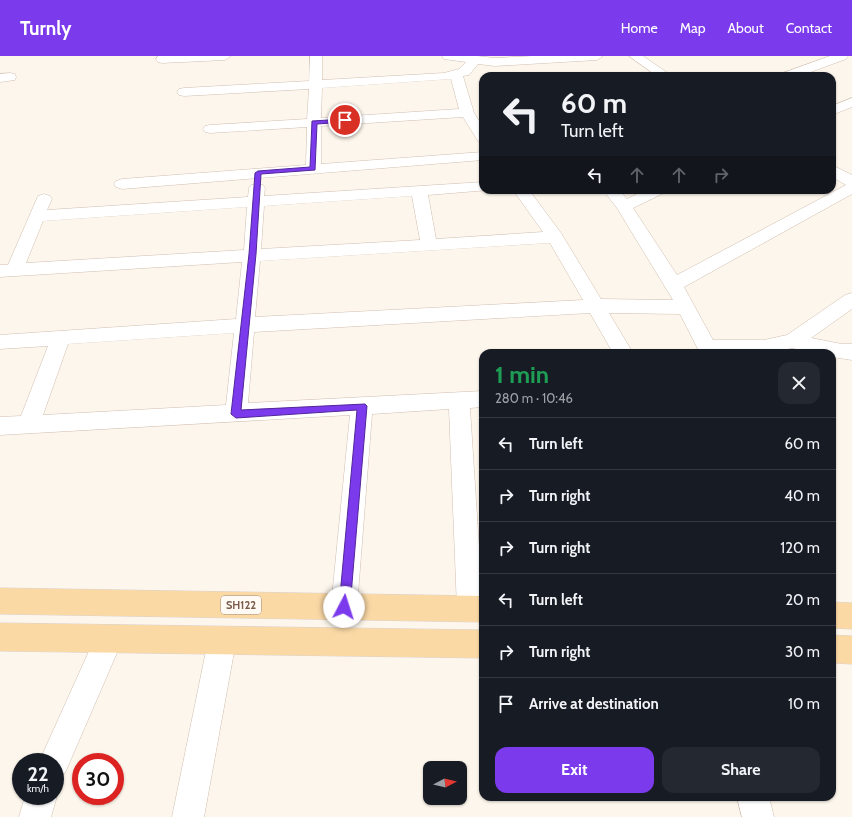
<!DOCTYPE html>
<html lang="en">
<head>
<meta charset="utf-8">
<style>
  body { margin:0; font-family:Cabin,sans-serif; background:#242831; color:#f1f3f6; height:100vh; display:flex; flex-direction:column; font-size:15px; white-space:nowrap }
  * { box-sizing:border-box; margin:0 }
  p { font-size:13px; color:#9ea1a6 }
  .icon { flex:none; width:22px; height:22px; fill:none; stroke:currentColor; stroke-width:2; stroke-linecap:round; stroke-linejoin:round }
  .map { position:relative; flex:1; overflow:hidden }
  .side { position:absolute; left:479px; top:293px; width:357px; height:452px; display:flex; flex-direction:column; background:#171b24; border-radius:12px; box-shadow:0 1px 3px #0004 }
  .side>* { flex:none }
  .banner { position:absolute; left:479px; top:16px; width:357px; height:122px; border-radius:12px; box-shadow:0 1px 3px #0004; background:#171b24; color:#f1f3f6; overflow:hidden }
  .needle { width:26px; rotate:83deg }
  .buttons { position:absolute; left:423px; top:705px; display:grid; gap:8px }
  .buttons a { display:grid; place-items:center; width:44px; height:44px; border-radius:8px; background:#171b24; box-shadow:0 1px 3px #0004; font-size:20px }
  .speed { position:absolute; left:12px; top:697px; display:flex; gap:8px; font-size:20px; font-weight:700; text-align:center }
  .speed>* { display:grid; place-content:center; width:52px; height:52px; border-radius:50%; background:#171b24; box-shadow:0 1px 3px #0004; line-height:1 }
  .speed small { font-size:10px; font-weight:400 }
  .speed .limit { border:6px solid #d22; background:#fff; color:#111 }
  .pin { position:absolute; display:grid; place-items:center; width:34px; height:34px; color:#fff; margin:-17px; border:2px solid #fff; border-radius:50%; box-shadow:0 1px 4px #0007 }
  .me { position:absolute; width:44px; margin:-22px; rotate:5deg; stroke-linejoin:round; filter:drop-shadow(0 0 3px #0008) }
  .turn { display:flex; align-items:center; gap:14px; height:84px; padding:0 16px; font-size:18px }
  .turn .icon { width:52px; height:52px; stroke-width:2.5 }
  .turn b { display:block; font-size:28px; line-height:34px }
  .lanes { display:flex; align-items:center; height:38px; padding:0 16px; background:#0003; justify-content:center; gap:20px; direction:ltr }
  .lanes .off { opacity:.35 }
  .round { display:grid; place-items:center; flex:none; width:42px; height:42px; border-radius:12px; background:#242831 }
  .head { display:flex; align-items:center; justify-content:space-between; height:68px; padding:0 16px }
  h1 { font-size:24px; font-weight:700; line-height:30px; color:#1e9e55 }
  .cta { display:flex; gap:8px; margin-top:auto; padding:8px 16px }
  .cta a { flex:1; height:46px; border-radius:12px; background:#7c3aed; color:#fff; font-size:16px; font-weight:700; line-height:46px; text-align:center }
  .cta a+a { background:#242831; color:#f1f3f6 }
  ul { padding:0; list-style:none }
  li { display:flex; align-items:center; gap:12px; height:52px; padding:0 16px; border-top:1px solid #363941 }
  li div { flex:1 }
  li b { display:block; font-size:15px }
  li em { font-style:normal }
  header { display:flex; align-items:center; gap:24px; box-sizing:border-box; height:56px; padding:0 20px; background:#7c3aed; color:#fff }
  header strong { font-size:19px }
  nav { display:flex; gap:22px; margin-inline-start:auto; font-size:14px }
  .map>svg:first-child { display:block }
</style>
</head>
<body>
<header>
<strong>Turnly</strong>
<nav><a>Home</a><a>Map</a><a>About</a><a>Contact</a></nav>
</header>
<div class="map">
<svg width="852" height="761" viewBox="0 0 852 761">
  <rect width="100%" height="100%" fill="#fdf6ec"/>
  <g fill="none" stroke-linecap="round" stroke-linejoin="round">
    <defs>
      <path id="street" d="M158 0H231L225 4 162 7 158 6 156 3Z
        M310 0H322V24L444 17 459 13 466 6 444 3 442 0H477L495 2 533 0H603L597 4 495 10 478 8 469 19 463 20 474 57 483 71V86L478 85 463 61 321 70V108L483 96V104L122 133 116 131 114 128 116 125 122 123 306 109 307 71 210 77 205 76 203 73 205 70 210 69 307 63 309 33 184 40 179 39 177 36 179 33 184 32 309 25ZM451 23 459 53 321 62 322 32Z
        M629 0H643L672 20H657Z
        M830 0H848L846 3 800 20H782L783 17Z
        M10 17 15 18 16 21 15 24 0 26V18Z
        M852 42V51L832 59V50Z
        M832 109 852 119V138L684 231 713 284H764L787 279 845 239 852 237V253L811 282 842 288H852V304L832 301V297H813L792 292 771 297H700L680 258 609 257 633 297H613L590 257 254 276 248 347 483 335V351L470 352 483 552 479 561 470 565 461 561 457 552 449 353 372 358 357 551 353 560 344 564 335 560 331 551 350 359 0 379V361L21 360 48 290 0 293V279L236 263 242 206 0 221V209H8L38 140 44 138 50 140 52 143 47 154 248 141 249 132 251 129H263L265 132 264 140 483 126V134H489L428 139 436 183 543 176 513 134H529L561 177 601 243 673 244 617 152 603 134H619L627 143 645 134H666L664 137 633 152 677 219 846 129 832 121ZM412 140 420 184 261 193 264 150ZM247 151 244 194 26 207 43 165ZM550 187 583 244 255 261 260 205ZM234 277 226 349 43 359 68 288Z
        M109 569 119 573 123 583 65 717 55 721V706H39L99 573Z
        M222 571 232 575 236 585 204 761H172L208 585 212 575Z
        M55 736 57 740 51 761H19L25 740H55Z
        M737 741H769L774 761H742Z"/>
      <path id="primary" d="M0 532 483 540V566L0 558Z
        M832 546 852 547V573L832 572Z
        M0 567 483 574V602L0 595Z
        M832 579 852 580V608L832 607Z"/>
    </defs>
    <use href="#street" stroke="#d1beb0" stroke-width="1"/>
    <use href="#primary" stroke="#dad1cd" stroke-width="1"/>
    <use href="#street" fill="#fff" fill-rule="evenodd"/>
    <use href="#primary" fill="#fbd9a5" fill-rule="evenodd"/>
  </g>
  <path fill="#7c3aed" stroke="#51269a" d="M345 63 347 66 317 68 315 114 261 118 256 198 241 354 365 348 367 350 350 551 348 555 344 556 340 555 339 551 357 354 236 362 231 358 249 198 255 117 258 115 310 111 312 65Z"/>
  <g text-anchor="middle" stroke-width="3" stroke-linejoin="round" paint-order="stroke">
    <rect fill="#fffaf3" stroke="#a28b7f" stroke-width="1" x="221" y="540" width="40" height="18" rx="3"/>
    <g font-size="11" font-weight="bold" fill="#7a5c4d">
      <text x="241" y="553">SH122</text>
    </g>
  </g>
</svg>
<div class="buttons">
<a><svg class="needle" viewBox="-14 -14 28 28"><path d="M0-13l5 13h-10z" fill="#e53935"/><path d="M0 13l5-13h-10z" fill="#9ea1a6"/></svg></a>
</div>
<div class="speed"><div>22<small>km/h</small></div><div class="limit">30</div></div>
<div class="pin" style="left:345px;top:64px;background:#d93025"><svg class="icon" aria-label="arrive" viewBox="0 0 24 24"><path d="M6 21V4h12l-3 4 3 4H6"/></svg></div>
<svg class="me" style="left:344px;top:551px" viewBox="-20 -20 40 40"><circle r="19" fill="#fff"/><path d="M0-13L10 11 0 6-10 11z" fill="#7c3aed"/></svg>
<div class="banner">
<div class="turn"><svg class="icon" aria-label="left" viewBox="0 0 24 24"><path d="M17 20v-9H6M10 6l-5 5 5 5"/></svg><div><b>60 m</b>Turn left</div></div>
<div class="lanes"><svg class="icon" aria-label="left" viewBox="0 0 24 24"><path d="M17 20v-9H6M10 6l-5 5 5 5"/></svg><svg class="icon off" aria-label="ahead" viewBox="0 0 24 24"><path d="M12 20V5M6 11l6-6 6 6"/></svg><svg class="icon off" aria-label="ahead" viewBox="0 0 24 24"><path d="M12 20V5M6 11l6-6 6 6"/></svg><svg class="icon off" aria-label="right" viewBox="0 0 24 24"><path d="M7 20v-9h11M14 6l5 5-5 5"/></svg></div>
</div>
<section class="side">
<div class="head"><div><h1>1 min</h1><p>280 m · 10:46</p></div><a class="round"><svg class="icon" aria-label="close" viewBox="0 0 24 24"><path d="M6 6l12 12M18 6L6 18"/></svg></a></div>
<ul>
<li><svg class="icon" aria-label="left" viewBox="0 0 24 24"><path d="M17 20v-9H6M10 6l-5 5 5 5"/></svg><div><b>Turn left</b></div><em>60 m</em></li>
<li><svg class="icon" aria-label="right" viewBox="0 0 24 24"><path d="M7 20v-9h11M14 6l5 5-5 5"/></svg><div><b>Turn right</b></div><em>40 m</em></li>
<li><svg class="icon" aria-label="right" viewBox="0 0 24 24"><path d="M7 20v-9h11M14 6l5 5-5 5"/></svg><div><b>Turn right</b></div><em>120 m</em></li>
<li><svg class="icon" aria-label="left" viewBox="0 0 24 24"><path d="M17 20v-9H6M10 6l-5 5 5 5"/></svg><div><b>Turn left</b></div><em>20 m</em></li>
<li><svg class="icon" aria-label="right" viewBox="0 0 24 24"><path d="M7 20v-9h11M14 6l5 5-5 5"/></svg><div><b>Turn right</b></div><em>30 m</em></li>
<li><svg class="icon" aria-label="arrive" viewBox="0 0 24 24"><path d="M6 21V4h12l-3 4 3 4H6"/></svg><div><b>Arrive at destination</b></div><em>10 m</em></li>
</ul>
<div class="cta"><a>Exit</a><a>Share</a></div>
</section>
</div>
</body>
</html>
